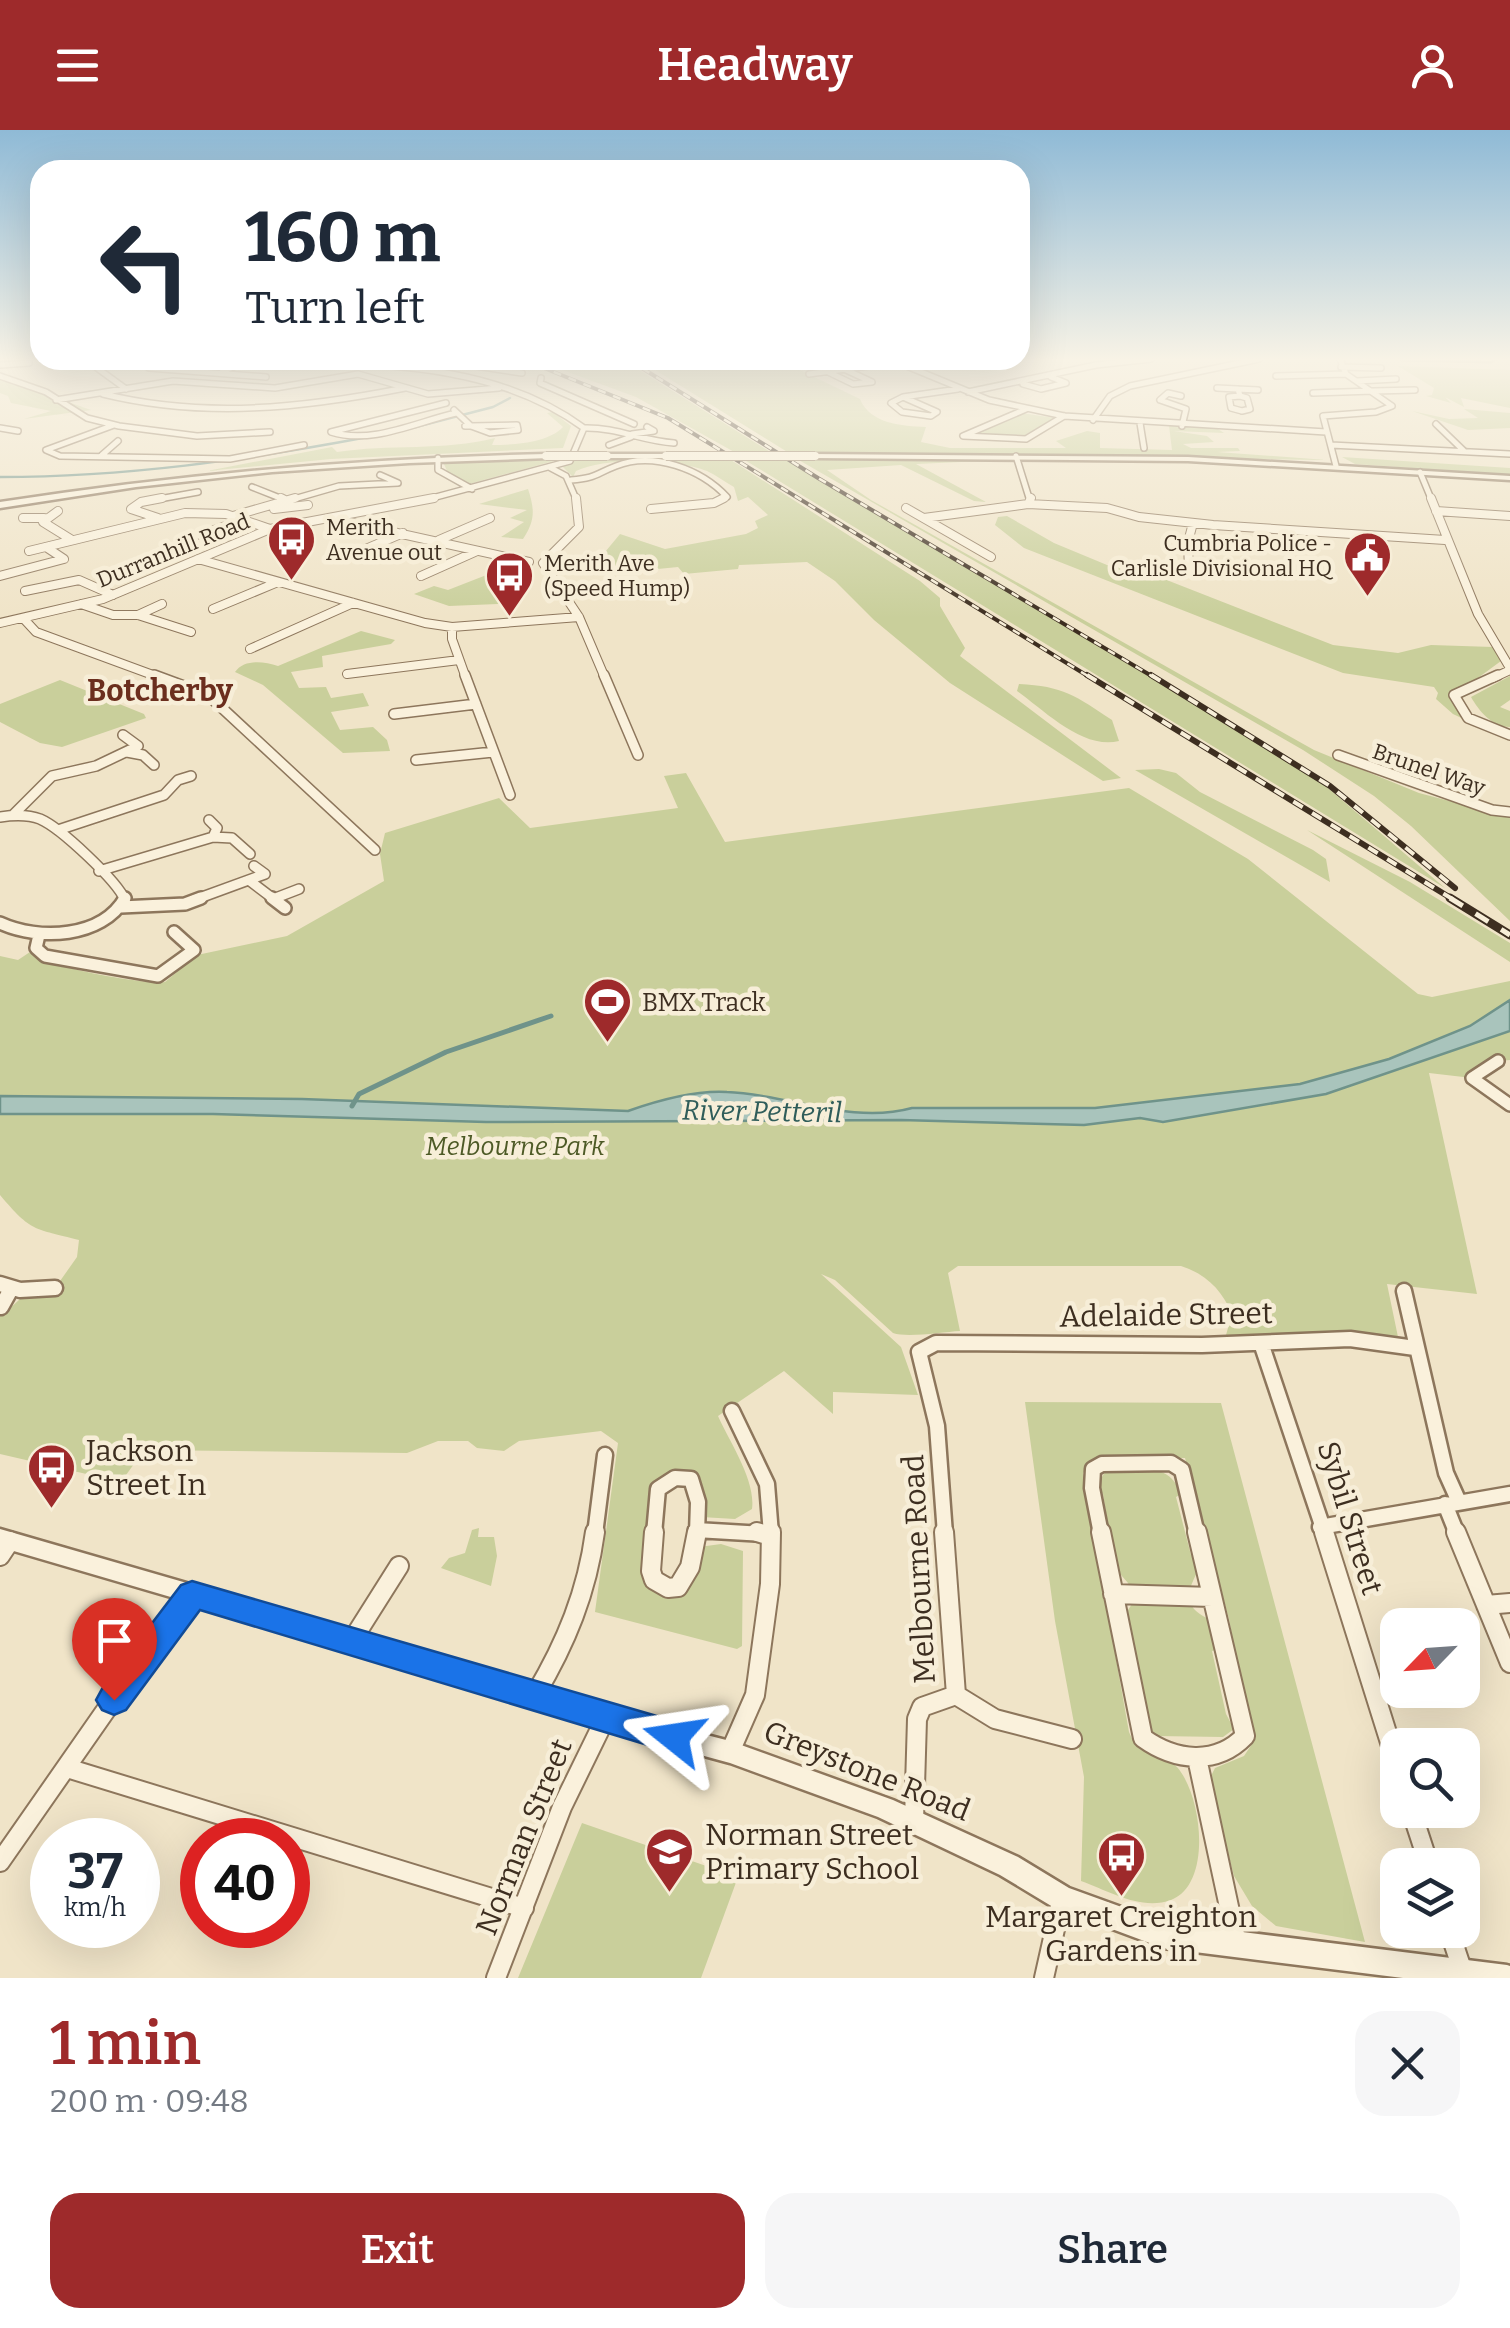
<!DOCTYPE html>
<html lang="en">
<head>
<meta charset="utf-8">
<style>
  body { margin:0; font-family:Bitter,serif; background:#f6f6f7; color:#1f2937; height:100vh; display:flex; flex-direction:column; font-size:38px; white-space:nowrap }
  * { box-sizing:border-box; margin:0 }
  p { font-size:32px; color:#747a83 }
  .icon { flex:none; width:55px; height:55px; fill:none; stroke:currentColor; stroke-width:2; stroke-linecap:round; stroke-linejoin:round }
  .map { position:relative; height:1848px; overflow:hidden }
  .details { display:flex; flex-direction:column; background:#fff; flex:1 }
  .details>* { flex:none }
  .banner { position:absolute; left:30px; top:30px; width:1000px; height:210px; border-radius:30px; box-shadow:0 10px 40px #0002; background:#fff; color:#1f2937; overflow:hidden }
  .needle { width:65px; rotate:245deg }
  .buttons { position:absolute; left:1380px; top:1478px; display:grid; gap:20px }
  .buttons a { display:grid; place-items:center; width:100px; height:100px; border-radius:20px; background:#fff; box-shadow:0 10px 40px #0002; font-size:50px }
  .speed { position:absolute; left:30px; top:1688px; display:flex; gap:20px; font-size:50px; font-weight:700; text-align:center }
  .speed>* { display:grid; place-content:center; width:130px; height:130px; border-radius:50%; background:#fff; box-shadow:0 10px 40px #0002; line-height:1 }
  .speed small { font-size:25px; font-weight:400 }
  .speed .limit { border:15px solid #d22; background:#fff; color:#111 }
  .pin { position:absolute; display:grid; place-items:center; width:85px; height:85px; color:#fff; margin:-102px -42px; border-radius:50% 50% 50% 0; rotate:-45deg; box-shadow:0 0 10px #0007 }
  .pin .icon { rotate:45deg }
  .me { position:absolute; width:110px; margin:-55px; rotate:285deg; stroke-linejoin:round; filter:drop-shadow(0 0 8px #0008) }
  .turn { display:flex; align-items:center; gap:35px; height:210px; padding:0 50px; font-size:45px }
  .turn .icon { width:130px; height:130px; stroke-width:2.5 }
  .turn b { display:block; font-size:70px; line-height:85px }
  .round { display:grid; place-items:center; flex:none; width:105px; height:105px; border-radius:30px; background:#f6f6f7 }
  .head { display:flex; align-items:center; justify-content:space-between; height:170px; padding:0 50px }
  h1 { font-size:60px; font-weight:600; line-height:75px; color:#9e2a2b }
  .button { display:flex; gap:20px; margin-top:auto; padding:20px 50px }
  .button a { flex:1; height:115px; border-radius:30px; background:#9e2a2b; color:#fff; font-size:40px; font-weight:600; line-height:115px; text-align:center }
  .button a+a { background:#f6f6f7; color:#1f2937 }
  header { display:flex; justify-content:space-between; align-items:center; height:130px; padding:0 50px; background:#9e2a2b; color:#fff; font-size:45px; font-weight:600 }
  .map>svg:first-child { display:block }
</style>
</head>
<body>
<header><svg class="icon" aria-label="menu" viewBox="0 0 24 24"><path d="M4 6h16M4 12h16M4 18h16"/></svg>Headway<svg class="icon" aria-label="person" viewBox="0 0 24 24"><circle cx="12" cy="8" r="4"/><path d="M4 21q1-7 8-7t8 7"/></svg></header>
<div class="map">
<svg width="1510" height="1848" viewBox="0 0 1510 1848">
  <rect width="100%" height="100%" fill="#f0e4c8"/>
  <path fill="#c9cf9b" d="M535 230H623L772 323H736L636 267Z
    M639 230H779L860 269C870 294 902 296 926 297L921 312 950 318H1066L1056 311 1087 301 1100 303V318L1172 320 1169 296 1153 295 1227 299H1218L1224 303 1174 301 1207 306 1214 312 1183 314 1191 318H1238L1240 321 1217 322 1327 330 789 323Z
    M1398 236 1510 240V278L1461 268 1464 277 1445 267 1451 273 1426 266 1432 265 1434 258Z
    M0 248 91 280 24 289 51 281 11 273 8 266 0 263Z
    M1464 279 1510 283V298L1468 300 1412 281 1449 289 1478 288Z
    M553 282 571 296 563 318 331 329 207 341 332 317 337 322C389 314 444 321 495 308L492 315C514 315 548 313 563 297L547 283Z
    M1021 283 1055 288 1025 305 974 304Z
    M1342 327 1510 338V345L1355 334Z
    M466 329H561L469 354 448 343 443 332Z
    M576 329 731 330 920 451 940 468V476L965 518 960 526 1121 648 1103 651 950 553 874 490 835 451 807 432 739 435 738 439 684 444 678 437 597 445 591 439 620 404 665 419 746 404 758 398 755 391 768 385 748 367 738 371 734 357C725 352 716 345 707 341 677 329 604 327 576 341L573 347 562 336Z
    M743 329H784L1247 604 1322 653 1445 758Z
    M797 329 1006 330 916 334 986 372 974 371 901 335 827 340 871 370 1314 620 1419 663 1510 687V791L1411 696 1374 666 1303 620Z
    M528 359C535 380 535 391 523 409L501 407 524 392 510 388 527 380 479 374Z
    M1007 386 1054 413 1107 435 1136 438 1333 515 1398 523 1431 515 1493 517 1501 531 1452 567 1454 574 1474 594 1453 584 1436 569 1438 563 1434 557 1343 543 1024 418 995 395 998 387Z
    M489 444 501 448 519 473 449 476 414 464 434 456 448 460Z
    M361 501 395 510 391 514 322 526 323 537 291 542 299 558 326 557 331 568 363 563 369 576 331 582 340 600 373 597 387 610 390 621 343 623 263 555 235 542C244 529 263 531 278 536Z
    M1510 546V570L1500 577 1510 581V597C1492 597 1479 581 1471 567Z
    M60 550 144 584 146 588 62 617 40 613 0 592V574Z
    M1019 554C1063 556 1076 566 1112 590L1119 611C1083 620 1045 581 1017 561Z
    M1159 639 1176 643 1200 662 1313 720 1326 729 1330 752 1135 640Z
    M686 643 725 712 1129 658 1248 729 1418 864 1432 867 1510 851V930L1498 931 1472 948 1429 943 1477 1164 1387 1154 1398 1207 1226 1205 1232 1184C1222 1160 1206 1144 1181 1136H958L948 1143 960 1201C943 1202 907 1208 893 1203L835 1150 821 1144 901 1217 918 1265 833 1262V1284L784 1241 718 1286C729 1311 756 1350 752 1379L735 1389 701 1387 702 1360 697 1346 670 1343 653 1355 647 1447 683 1460 696 1445 699 1417 721 1414 743 1421 742 1516 737 1519 595 1482 618 1313 601 1301 519 1311 504 1321 477 1318 468 1311H438L407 1323 144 1320 121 1352 0 1324V1182H6L20 1169 53 1161 77 1127 79 1110C34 1098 32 1103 0 1065V826L18 830 30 822C40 836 145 855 165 852L197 825 287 806 384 751 380 724 385 703 499 668 530 698 678 678 664 646Z
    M1307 700 1410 752 1510 813V832Z
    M1025 1272 1221 1273 1365 1812 1276 1796 1252 1776 1234 1746 1209 1650 1215 1638 1244 1626 1252 1614 1229 1489 1185 1328 1101 1327 1083 1343 1129 1602C1141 1632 1160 1620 1177 1637 1202 1665 1213 1754 1171 1770 1141 1781 1109 1761 1081 1751L1084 1647 1055 1491Z
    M1106 1340C1135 1338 1170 1331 1181 1364L1176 1367 1191 1425 1202 1430C1194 1455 1172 1473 1213 1491L1216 1520 1212 1521 1226 1584 1234 1599 1223 1607 1155 1606 1147 1602 1118 1495 1134 1471 1128 1453 1115 1438 1103 1364 1096 1358Z
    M479 1398 478 1407H494L497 1426 491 1456 441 1438 449 1428 465 1423 472 1400Z
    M582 1693 738 1747 701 1848H518Z"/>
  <path fill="#a9c4bc" stroke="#6f938a" stroke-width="2.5" d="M1510 870V901L1326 964 1163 992 1140 988 1084 995 901 990 486 992 213 984H0V966L302 969 628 981C659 970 694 960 727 962 789 964 850 995 912 978H1095L1300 954 1389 929 1470 896Z"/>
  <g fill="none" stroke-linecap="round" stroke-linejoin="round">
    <path stroke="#6f938a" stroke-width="2.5" d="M408 299 493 277 510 268
      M0 347C125 347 246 330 368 307"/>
    <path stroke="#6f938a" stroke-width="5" d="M352 976 359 964 446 922 551 886"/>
    <defs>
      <path id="minor-far5" d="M100 230 97 238 126 259
        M273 230C380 235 494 232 584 298L570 331 421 371
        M892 230 989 270 1064 286 1326 302
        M962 230 982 236 1006 231 1003 230
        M0 235 29 233
        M476 236 522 243
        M1341 237 1381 238
        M149 238 266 247
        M826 241 853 254 872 252 844 239
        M222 242 242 233
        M809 244 898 232
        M0 246 46 262 87 288 119 296 197 306 270 302
        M1276 246 1346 244
        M541 248 540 253 634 294
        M1357 251 1396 249
        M1023 254 1041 259 1066 253 1051 247
        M1217 258 1258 260
        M1238 259 1240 266 1247 268 1250 279 1242 281
        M1374 261 1415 260
        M968 262 1096 235 1151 229
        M1313 263 1373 261
        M103 264C205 289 303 278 405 258
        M1181 266 1168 263 1160 270 1186 279 1182 296
        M1240 266 1229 267 1231 278 1242 281
        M903 267 937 282 931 286 902 282 891 273Z
        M903 267 958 259
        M56 270 173 251 275 258 358 244 428 264 499 258
        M446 273 331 302C372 315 416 292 456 283
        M1026 279 963 306 1026 309 1064 286
        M454 280 471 296
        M1093 290 1110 266 1130 256 1259 229
        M1140 293 1144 318
        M1436 294 1464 321
        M114 295 46 320 60 326 230 329 304 315
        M517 295 518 300 490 303 471 296Z
        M465 296H471
        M0 298 18 301
        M584 298C616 297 642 311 674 313
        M632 304 654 301 647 297
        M609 315 631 307
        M1331 315 1510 324
        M102 325 118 311
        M1016 326 1030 371
        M438 328V340L472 359
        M1336 336 1323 286 1376 282 1392 276 1346 244 1340 229
        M549 337 566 346 577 371
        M1420 342 1432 371
        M571 350C597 348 595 344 616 336 653 321 701 339 727 367L719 371
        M252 357 285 370
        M148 371 198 362
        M287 371 339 356 398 353 380 345"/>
      <path id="minor-far4" d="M281 368 285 370
        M576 368 579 397 543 433 579 487 605 548
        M1431 368 1478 484 1510 538
        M1028 374 1107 378 1139 387 1213 395 1445 410
        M906 378 991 427
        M274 379 308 375
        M651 379 714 373 724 368
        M58 381 43 392 72 410
        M1436 381 1510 386
        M233 386 295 368
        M23 388H44
        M158 388 131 379 141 372 162 368
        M924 388 1028 374 1031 368
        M334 389 529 432
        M200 405 243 390
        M439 410 490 388
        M29 421 185 383 226 384 270 399
        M347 427 403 403
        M198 429 425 493 452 497 579 487
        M1189 441 1188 412 1193 393
        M0 446 64 429 46 417
        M421 446 477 421
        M25 461 79 450 113 465
        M81 474 113 485H138L191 502
        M213 479 278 452
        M138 485 162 474
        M23 488 36 502 161 548
        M0 493 103 469 270 399 434 368
        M452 497V509L466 548
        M250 519 353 473
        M347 544 459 530
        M1493 548 1510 540"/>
      <path id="minor-far3" d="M154 545 208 565 375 720
        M465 545 510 665
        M604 545 638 625
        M1498 545 1454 565 1468 588 1510 605
        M394 584 476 574
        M127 622 143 625 154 635
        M1338 625 1492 680 1510 682
        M416 630 493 622
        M13 685 52 646 96 636 138 616 123 605
        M0 687C13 685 27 684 40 689 61 698 117 751 125 770
        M58 700 164 665 178 650 191 646
        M213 707 232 708 250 724
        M99 741 213 707 217 698 209 690
        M250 751 275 770
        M273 769 299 759
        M194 770 265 744 254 736"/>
      <path id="minor-far2" d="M272 768 285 778
        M121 777 185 774 201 768
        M0 793C39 811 102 808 125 768
        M39 805 36 818 45 826 158 846 194 820 174 802
        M1498 931 1472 948 1510 975"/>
      <path id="minor-far1" d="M0 1154 20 1160 55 1158
        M1404 1161 1446 1343 1459 1372
        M1 1177 11 1159
        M1261 1213 1325 1404
        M732 1281 767 1354 771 1404
        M1445 1374 1457 1404
        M1320 1397 1510 1364
        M696 1400 765 1404
        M595 1404 605 1325
        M654 1404 658 1359 675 1348 691 1349 698 1372 697 1404
        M945 1404 937 1296 919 1222 936 1213 1202 1215 1350 1209 1415 1218
        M1101 1404 1092 1358 1093 1339 1102 1334 1171 1333 1182 1340 1197 1404"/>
      <path id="minor" d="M654 1402 651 1441 654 1450 668 1458 678 1457 690 1437 697 1402
        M757 1402 770 1406
        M1101 1402 1143 1608C1175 1631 1216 1636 1245 1606L1197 1402
        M1324 1402 1398 1638
        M1456 1402 1510 1533
        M0 1426 10 1411
        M1113 1464 1212 1467
        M1486 1475 1510 1473
        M351 1512 399 1436
        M535 1565C566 1513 587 1462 595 1402
        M956 1565 995 1589 1072 1609
        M730 1622 755 1565 770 1454 771 1402
        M1197 1628 1237 1814
        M67 1638 524 1778
        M1411 1680 1429 1735
        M914 1691 917 1589 922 1577 956 1565 944 1402
        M0 1732 129 1547 192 1465
        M1449 1800 1463 1842
        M496 1848 562 1677 605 1589
        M1044 1848 1062 1768"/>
      <path id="tertiary" d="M1401 229H1494L1491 231Z
        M546 324 549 328 409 333 272 342 136 357 0 378V372C181 344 363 328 546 324Z
        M607 324H666L670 326 666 328H604Z
        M812 324 1188 327 1510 346V350L1188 331 815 328Z
        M0 1399 512 1547 605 1579 730 1611 893 1670 1018 1727 1069 1758 1163 1792 1507 1835 1510 1836V1848H1403L1163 1818 1053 1777 1000 1745 878 1687 730 1633 605 1599 512 1567 0 1417Z"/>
    </defs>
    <use href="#minor-far5" stroke="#8d765c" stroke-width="8"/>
    <use href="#minor-far4" stroke="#8d765c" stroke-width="10"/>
    <use href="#minor-far3" stroke="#8d765c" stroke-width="12"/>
    <use href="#minor-far2" stroke="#8d765c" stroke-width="16"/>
    <use href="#minor-far1" stroke="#8d765c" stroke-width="19"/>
    <use href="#minor" stroke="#8d765c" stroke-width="22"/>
    <use href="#tertiary" stroke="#8d765c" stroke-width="5"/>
    <use href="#minor-far5" stroke="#faf1dc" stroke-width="5"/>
    <use href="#minor-far4" stroke="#faf1dc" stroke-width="8"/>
    <use href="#minor-far3" stroke="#faf1dc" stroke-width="9"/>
    <use href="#minor-far2" stroke="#faf1dc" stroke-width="11"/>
    <use href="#minor-far1" stroke="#faf1dc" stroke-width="14"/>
    <use href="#minor" stroke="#faf1dc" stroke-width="18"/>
    <use href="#tertiary" fill="#faf1dc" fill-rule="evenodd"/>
    <defs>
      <path id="rail-far2" d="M524 230 668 288 1091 548
        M629 230 818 348 1155 548"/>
      <path id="rail-far1" d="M1087 545 1454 770
        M1151 545 1330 656 1455 758"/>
      <path id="rail" d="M1450 768 1510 805"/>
    </defs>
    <use href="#rail-far2" stroke="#3d2e20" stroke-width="4"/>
    <use href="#rail-far1" stroke="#3d2e20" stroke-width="6"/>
    <use href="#rail" stroke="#3d2e20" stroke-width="9"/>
    <use href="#rail-far2" stroke="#f7eed8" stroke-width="2.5" stroke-dasharray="8" stroke-linecap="butt"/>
    <use href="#rail-far1" stroke="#f7eed8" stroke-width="4" stroke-dasharray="11" stroke-linecap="butt"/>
    <use href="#rail" stroke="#f7eed8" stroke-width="5" stroke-dasharray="15" stroke-linecap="butt"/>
    <defs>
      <path id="tertiary-bridge" d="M546 326H607
        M666 326H815"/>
    </defs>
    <use href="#tertiary-bridge" stroke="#8d765c" stroke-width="10" stroke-linecap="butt"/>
    <use href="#tertiary-bridge" stroke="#faf1dc" stroke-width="8"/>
  </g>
  <linearGradient id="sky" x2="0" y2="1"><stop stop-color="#8fbad6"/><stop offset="0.47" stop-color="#f8f3e6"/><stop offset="1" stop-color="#f8f3e6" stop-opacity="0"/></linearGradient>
  <rect width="1510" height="488" fill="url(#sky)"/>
  <path fill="#1a73e8" stroke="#114b97" stroke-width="2.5" d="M192 1451 674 1591 687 1596 692 1607 687 1619 674 1623 200 1480 126 1580 114 1585 102 1580 96 1570 102 1559 181 1455Z"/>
  <defs>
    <symbol id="bus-pin" viewBox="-11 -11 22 30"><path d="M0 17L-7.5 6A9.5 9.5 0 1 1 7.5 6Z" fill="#9e2a2b" stroke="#f7eed8"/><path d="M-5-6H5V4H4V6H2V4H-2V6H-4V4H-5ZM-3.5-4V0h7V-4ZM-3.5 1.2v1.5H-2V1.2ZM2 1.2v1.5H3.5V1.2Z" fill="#fff"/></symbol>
    <symbol id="civic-pin" viewBox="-11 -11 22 30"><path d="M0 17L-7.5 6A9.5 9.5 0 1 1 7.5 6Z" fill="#9e2a2b" stroke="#f7eed8"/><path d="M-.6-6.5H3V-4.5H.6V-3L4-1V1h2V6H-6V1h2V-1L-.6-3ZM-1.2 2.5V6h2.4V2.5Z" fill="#fff"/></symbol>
    <symbol id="stadium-pin" viewBox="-11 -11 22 30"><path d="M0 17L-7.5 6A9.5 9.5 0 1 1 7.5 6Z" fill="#9e2a2b" stroke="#f7eed8"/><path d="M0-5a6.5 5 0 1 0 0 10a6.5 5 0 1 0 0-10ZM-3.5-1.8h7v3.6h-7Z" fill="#fff"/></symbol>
    <symbol id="school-pin" viewBox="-11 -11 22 30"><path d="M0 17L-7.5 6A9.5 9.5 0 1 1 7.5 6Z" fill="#9e2a2b" stroke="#f7eed8"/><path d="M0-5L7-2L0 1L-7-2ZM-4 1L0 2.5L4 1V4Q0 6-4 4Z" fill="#fff"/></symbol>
  </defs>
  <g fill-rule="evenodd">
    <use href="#bus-pin" x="264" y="382" width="55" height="75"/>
    <use href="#civic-pin" x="1340" y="398" width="55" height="75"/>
    <use href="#bus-pin" x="482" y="418" width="55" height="75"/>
    <use href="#stadium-pin" x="580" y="844" width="55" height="75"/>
    <use href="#bus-pin" x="24" y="1310" width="55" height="75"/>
    <use href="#school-pin" x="642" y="1694" width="55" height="75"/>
    <use href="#bus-pin" x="1094" y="1698" width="55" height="75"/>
  </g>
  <g text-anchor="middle" stroke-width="9" stroke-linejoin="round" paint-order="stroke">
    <g font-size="22" fill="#3d2e20" stroke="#f7eed8" text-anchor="start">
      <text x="326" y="405">Merith<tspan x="326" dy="25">Avenue out</tspan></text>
      <text x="1332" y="421" text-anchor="end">Cumbria Police -<tspan x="1332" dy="25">Carlisle Divisional HQ</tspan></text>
      <text x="544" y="441">Merith Ave<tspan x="544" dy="25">(Speed Hump)</tspan></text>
    </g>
    <g font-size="22" fill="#3d2e20" stroke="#f7eed8">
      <text transform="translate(173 420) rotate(-22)" y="8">Durranhill Road</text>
      <text transform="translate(1429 639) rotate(19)" y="8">Brunel Way</text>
    </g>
    <g font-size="25" fill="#3d2e20" stroke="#f7eed8" text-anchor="start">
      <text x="642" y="881">BMX Track</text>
    </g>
    <g font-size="25" font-style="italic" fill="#4d5a26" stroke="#f7eed8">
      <text x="515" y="1025">Melbourne Park</text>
    </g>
    <g font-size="28" font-style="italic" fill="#2f5d5a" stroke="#f7eed8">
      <text transform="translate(762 981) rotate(1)" y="10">River Petteril</text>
    </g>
    <g font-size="30" font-weight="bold" fill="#6b2e1e" stroke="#f7eed8">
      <text x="160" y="571">Botcherby</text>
    </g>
    <g font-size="30" fill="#3d2e20" stroke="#f7eed8">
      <text transform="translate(1166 1185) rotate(-1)" y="10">Adelaide Street</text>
      <text transform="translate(1350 1388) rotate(73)" y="10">Sybil Street</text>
      <text transform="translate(919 1439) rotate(-93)" y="10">Melbourne Road</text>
      <text transform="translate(867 1641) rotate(22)" y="10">Greystone Road</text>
      <text transform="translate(524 1707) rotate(-68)" y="10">Norman Street</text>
    </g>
    <g font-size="30" fill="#3d2e20" stroke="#f7eed8" text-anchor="start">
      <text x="86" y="1331">Jackson<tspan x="86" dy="34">Street In</tspan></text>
      <text x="705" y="1715">Norman Street<tspan x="705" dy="34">Primary School</tspan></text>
      <text x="1121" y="1797" text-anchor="middle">Margaret Creighton<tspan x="1121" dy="34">Gardens in</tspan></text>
    </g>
  </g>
</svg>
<div class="buttons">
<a><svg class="needle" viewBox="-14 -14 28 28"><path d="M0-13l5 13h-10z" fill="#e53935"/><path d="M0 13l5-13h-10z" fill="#747a83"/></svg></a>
<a><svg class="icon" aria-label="search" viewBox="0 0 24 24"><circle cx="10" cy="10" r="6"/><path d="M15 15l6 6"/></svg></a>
<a><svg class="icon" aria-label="layers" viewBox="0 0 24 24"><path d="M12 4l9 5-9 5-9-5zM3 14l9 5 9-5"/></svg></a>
</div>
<div class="speed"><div>37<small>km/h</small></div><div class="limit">40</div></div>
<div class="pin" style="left:114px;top:1570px;background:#d93025"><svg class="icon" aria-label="arrive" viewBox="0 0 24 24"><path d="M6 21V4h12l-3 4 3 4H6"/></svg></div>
<svg class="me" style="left:674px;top:1607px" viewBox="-20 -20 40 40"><path d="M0-17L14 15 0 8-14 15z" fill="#1a73e8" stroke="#fff" stroke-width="4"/></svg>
<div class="banner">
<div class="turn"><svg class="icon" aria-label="left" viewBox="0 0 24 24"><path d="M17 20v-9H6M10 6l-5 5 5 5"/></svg><div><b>160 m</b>Turn left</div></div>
</div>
</div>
<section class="details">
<div class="head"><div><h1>1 min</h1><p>200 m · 09:48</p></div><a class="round"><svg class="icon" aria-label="close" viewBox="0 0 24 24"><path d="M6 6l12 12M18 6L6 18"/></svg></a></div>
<div class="button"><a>Exit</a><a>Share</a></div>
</section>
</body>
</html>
